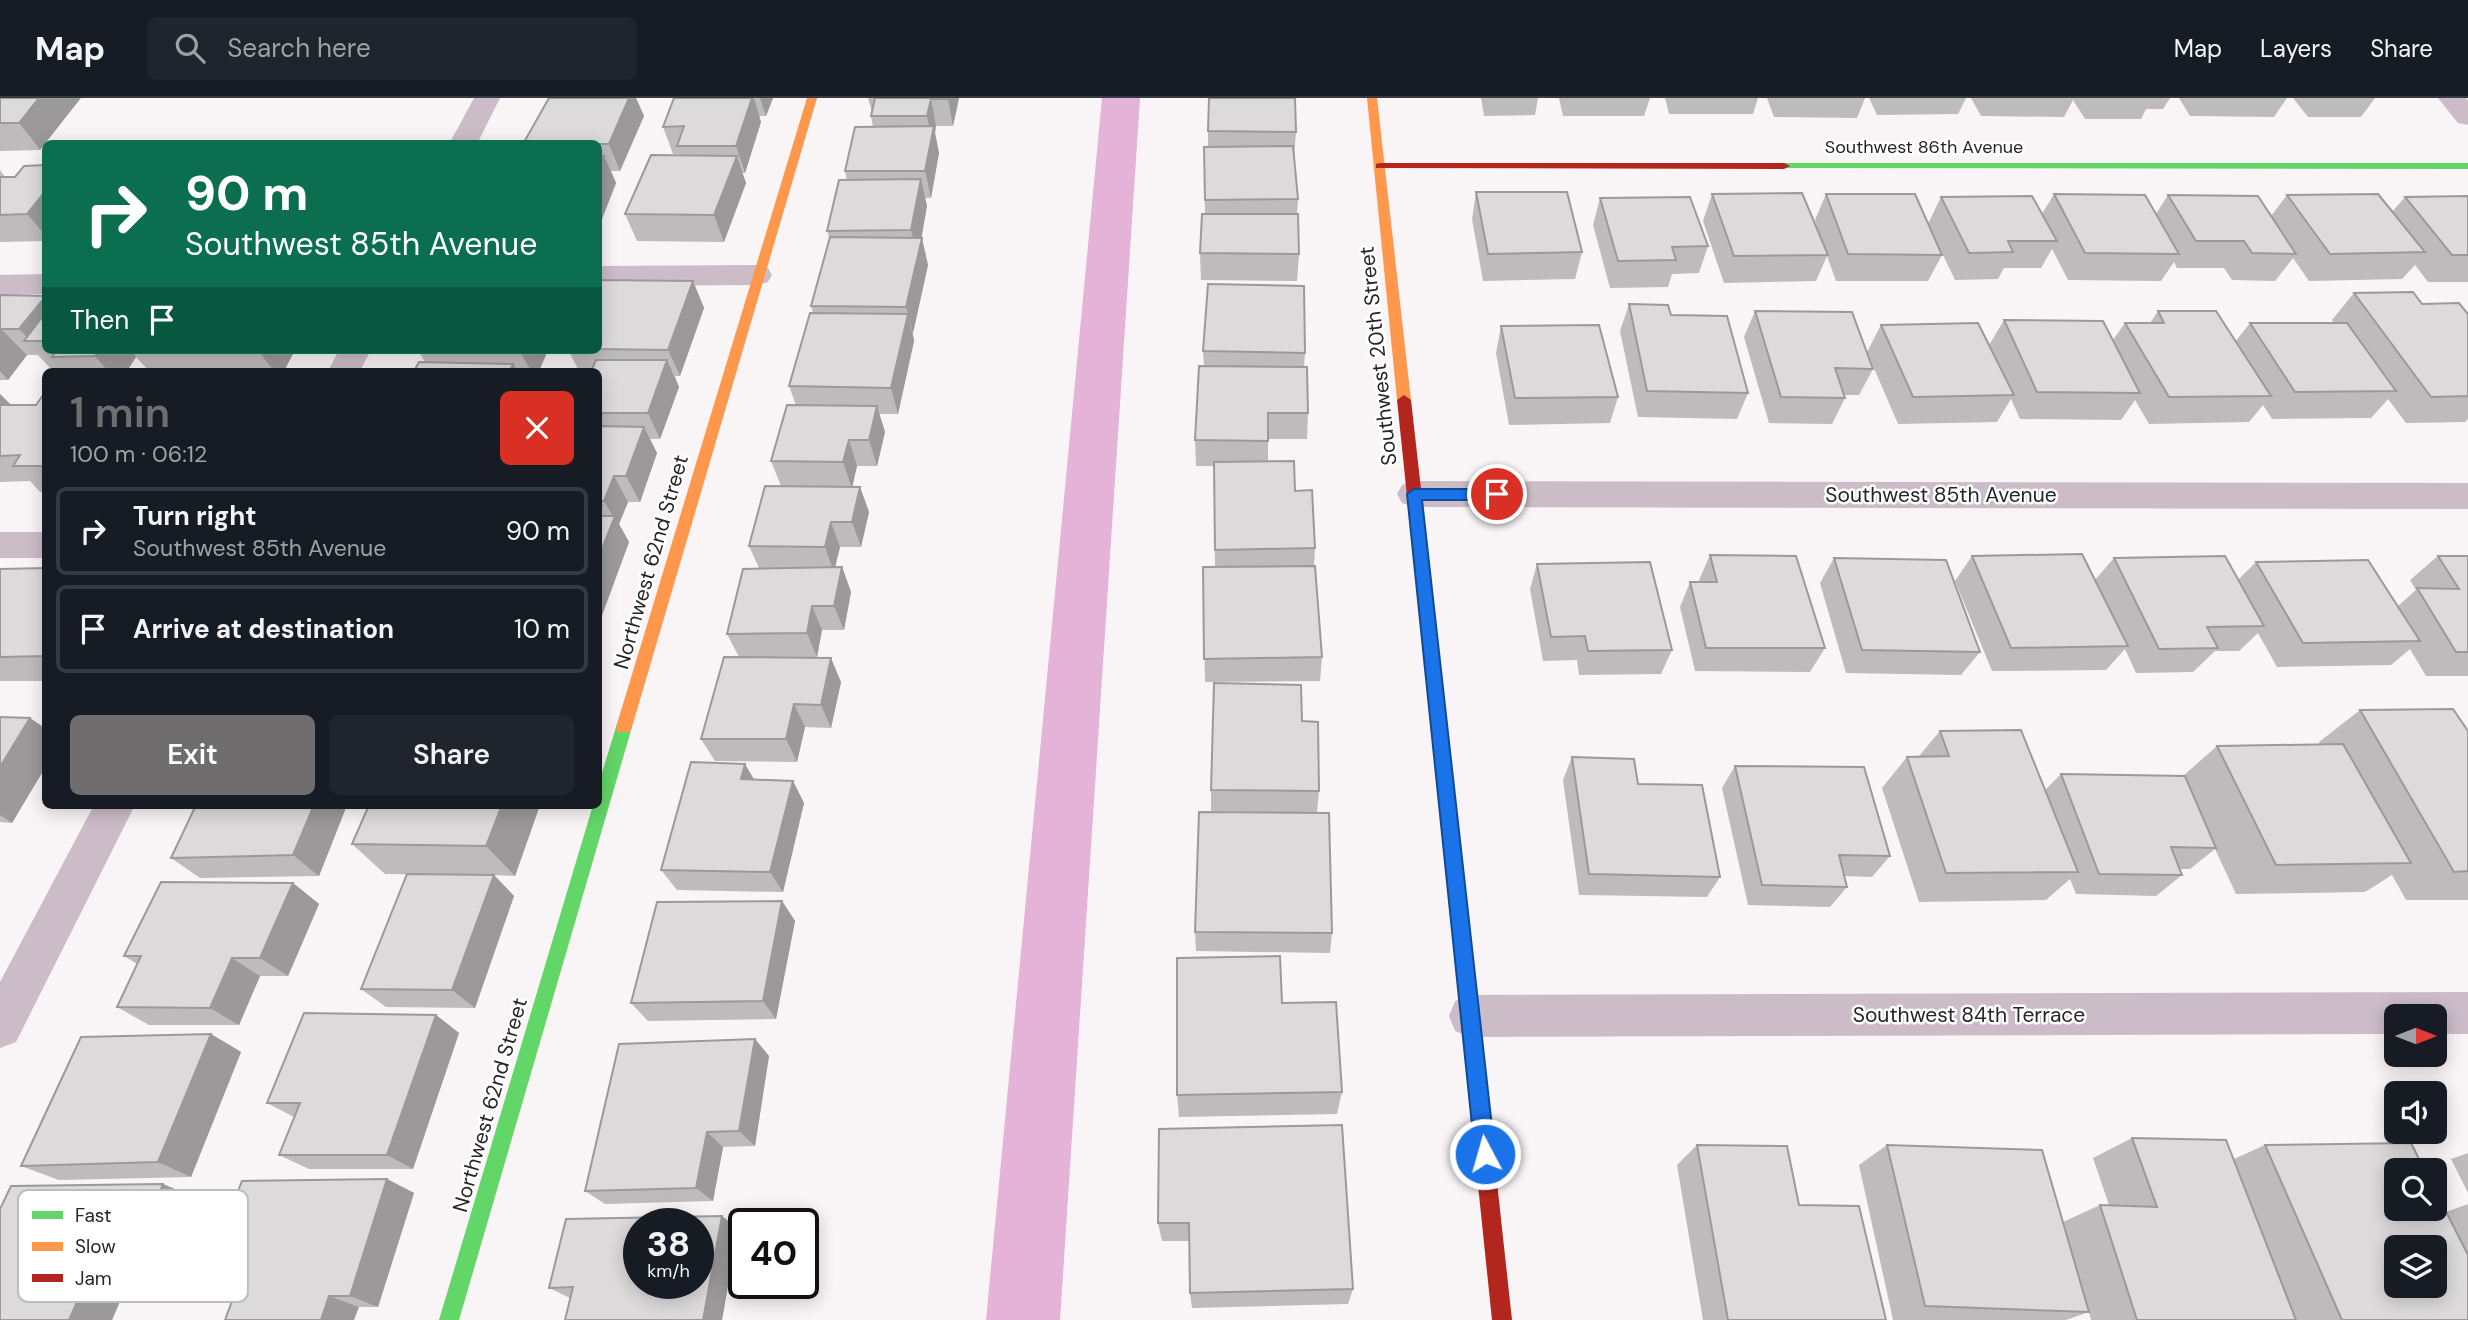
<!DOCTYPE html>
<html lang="en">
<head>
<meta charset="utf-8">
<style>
  body { margin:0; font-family:"DM Sans",sans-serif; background:#20242c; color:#f1f3f6; height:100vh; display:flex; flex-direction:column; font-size:26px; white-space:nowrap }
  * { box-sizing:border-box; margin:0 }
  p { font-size:23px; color:#9ea1a6 }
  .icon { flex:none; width:38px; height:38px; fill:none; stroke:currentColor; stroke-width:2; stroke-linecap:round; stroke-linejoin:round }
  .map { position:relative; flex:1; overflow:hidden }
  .side { position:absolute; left:42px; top:270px; width:560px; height:441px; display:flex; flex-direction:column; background:#171b24; border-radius:10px; box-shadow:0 4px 18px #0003 }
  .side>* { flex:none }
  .hud { position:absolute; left:42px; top:42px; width:560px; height:214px; border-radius:10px; box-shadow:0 4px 18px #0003; background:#0b6e4f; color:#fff; overflow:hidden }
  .needle { width:46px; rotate:90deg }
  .controls { position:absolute; left:2384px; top:906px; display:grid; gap:14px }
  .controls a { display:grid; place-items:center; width:63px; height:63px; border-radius:10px; background:#171b24; box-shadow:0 4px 18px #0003; font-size:35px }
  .speed { position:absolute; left:623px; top:1110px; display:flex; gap:14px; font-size:35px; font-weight:700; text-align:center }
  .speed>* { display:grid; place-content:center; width:91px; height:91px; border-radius:50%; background:#171b24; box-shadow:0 4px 18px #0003; line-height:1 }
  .speed small { font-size:18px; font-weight:400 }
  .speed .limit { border:4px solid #111; border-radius:10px; background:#fff; color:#111 }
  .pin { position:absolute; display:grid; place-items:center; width:60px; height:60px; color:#fff; margin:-30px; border:4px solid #fff; border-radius:50%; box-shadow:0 2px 7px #0007 }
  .me { position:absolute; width:77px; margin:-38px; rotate:354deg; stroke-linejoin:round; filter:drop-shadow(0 0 5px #0008) }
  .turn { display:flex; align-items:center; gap:24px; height:147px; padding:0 28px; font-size:32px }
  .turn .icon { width:91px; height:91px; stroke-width:2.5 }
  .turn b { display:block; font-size:49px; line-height:60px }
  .then { display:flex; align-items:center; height:66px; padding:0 28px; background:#0003; gap:14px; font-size:26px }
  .round { display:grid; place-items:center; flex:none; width:74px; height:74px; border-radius:10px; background:#20242c }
  .overview { display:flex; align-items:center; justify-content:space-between; height:119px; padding:0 28px }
  h1 { font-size:42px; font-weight:600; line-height:52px; color:#706d6f }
  .action { display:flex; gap:14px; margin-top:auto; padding:14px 28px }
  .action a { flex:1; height:80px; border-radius:10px; background:#706d6f; color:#fff; font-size:28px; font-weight:600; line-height:80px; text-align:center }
  .action a+a { background:#20242c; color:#f1f3f6 }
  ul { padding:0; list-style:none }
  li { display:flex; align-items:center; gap:21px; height:88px; margin:0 14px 10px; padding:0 14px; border:4px solid #363941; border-radius:10px }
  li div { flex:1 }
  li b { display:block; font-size:26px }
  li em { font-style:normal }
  header { display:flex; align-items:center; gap:42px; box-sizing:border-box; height:98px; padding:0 35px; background:#171b24; border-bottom:2px solid #363941 }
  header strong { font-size:33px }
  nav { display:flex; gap:38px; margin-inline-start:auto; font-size:24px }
  .search { width:490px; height:63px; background:#20242c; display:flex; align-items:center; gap:18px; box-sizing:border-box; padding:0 24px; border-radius:10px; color:#9ea1a6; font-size:26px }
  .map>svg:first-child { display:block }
</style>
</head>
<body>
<header>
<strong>Map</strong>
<div class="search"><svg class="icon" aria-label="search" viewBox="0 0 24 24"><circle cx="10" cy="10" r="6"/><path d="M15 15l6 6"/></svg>Search here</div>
<nav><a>Map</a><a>Layers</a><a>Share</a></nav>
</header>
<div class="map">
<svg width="2468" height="1222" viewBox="0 0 2468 1222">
  <rect width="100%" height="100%" fill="#f9f5f7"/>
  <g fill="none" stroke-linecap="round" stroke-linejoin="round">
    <path fill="#e5b3d7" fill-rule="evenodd" d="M1102 0H1140L1060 1222H986Z"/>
    <path fill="#ccbcc7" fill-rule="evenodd" d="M474 0H500L477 46H449Z
      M2438 0H2466L2468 3V27L2458 25Z
      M757 167 768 170 772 177 768 184 757 187 598 188V168Z
      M46 176V196L0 197V177Z
      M339 252H371L360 273H328Z
      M1414 383 2468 385V411L1414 409 1402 405 1397 396 1402 387Z
      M0 434H46V460H0Z
      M94 707H135L16 944 0 950V884Z
      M2468 894V936H2434V919H2396V936L1471 939 1455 933 1449 918 1455 903 1471 897Z"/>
    <path fill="#63d668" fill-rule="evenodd" d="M1784 65H2468V71L1780 70V66Z
      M624 622 630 624 632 629 459 1222H439L593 707H598V688L616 629 618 624Z"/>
    <path fill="#ff974d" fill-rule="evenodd" d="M807 0H817L632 629 630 634H618L616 629Z
      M1367 0H1377L1411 302 1404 307 1397 302Z
      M1429 527 1437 533 1470 836 1467 842 1461 844 1455 842 1452 836 1421 533Z"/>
    <path fill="#b3261e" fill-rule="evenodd" d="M1380 65H1784L1790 68 1784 71 1376 70V66Z
      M1404 297 1411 302 1437 533 1429 539 1421 533 1397 302Z
      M1461 828 1467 830 1470 836 1512 1222H1492L1452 836 1455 830Z"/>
  </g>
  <path fill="#bebbbd" d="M0 0 40 52 0 53Z
    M549 0H636L644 18 620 73H611L616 85 598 131V46Z
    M674 0H773L766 18H759L761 24 745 75H742L746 85 724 144 637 143 625 116 681 58 680 56H673L663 29Z
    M868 0H959L953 28H936L935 35 939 55 931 100H925L927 108 921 140 928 167 913 235 914 243 898 316H879L885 334 877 368H857L852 389H860L869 414 861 449H840L835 469H842L851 494 844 532H822L817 559H781L841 584 831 630 805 629 797 664 715 663 701 641 739 559 727 536 759 470 749 448 781 388 771 363 796 307 789 288 813 215 811 208 830 142 827 133 847 82 845 73 873 29 871 18 872 14Z
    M1481 0H1538L1535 17 1484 18Z
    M1559 0H1650L1644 18H1563Z
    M1665 0H1758L1753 16H1669Z
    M1767 0H1865L1857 20 1774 19Z
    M1869 0H1966L1958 16 1877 17Z
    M1971 0H2170L2163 11H2146L2141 21H2085L2073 2 2064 19 1981 18Z
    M2179 0H2287L2274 19 2190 18Z
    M2293 0H2375L2361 19H2308Z
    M1208 33 1296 34 1294 60 1298 101 1297 116 1299 156 1297 183 1201 182 1200 155 1205 116 1204 49H1208Z
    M46 67V143L0 144V72L5 79H15Z
    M1476 94 1582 154 1575 181 1483 183 1472 121Z
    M1712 96 1821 140 1815 122 1826 96 1928 126 1941 99 2042 116 2054 96 2156 116 2168 97 2271 118 2287 97 2392 114 2405 99 2468 98V184H2428L2415 167 2402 181 2309 183 2293 160 2275 183 2232 182 2224 170H2177L2174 164 2161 183 2068 182 2052 151 2041 170H2004L1998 181 1955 182 1932 134 1942 157 1928 183H1836L1827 158 1816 183 1724 185 1703 123Z
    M1600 100 1708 148 1699 175 1672 176 1668 189 1610 190 1593 127Z
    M598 182 693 183 704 210 680 278H675L679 289 660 341H650L657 355 640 404H628L619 426 629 444 601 520H598V273H579L568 252H598Z
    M2354 195 2422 206 2468 216V321L2465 324 2406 325 2388 301 2371 320 2272 321 2263 307 2249 324 2149 326 2135 302 2121 322 2020 321 2011 301 1997 324 1898 326 1867 254 1881 227 1989 247 2004 222 2113 242 2125 225H2150L2158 213 2236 243 2250 225H2334L2332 222Z
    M0 197 46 198V252H295L284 273H149L136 259 127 273H65L61 270H50L38 257H27L8 282H0Z
    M1629 206 1671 217 1748 295 1737 321 1638 319 1620 233Z
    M1755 213 1873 271 1859 297H1844L1845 300 1832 326 1769 325 1744 239Z
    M1501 228 1618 299 1610 325 1509 327 1496 255Z
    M548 252 539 273H414L425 264 419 254Z
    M1203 253 1305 255 1304 269 1308 315 1307 341H1268V363L1295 393 1315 450 1314 468 1322 559 1320 583 1205 584 1203 469H1215L1214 368H1196L1195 342 1204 268Z
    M46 293V394H40L30 383 0 384V296L11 307H36Z
    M1710 457 1825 550 1810 574 1695 573 1680 509 1690 484H1700L1699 482Z
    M1972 458 2095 482 2114 460 2238 482 2256 464 2398 508 2416 492 2410 482 2438 458H2468V578H2426L2410 551 2391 567 2277 569 2258 535 2239 553H2215L2193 574 2136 575 2125 551 2106 572 1992 573 1955 483Z
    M1834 460 1980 554 1961 577 1846 575 1820 485Z
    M1537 466 1672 552 1661 576 1579 577 1577 562 1543 563 1530 491Z
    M46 470V583H0V471Z
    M2360 612 2468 633V802H2406L2392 777 2365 794 2236 796 2215 751 2190 771H2179L2182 777 2156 798 2076 796 2070 781 2046 802 1919 804 1882 690 1907 659 1919 658 1940 633 2045 692 2061 676 2183 678 2217 648 2320 647 2319 644Z
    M0 619 30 620 46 631V668L12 725 0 724Z
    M1302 623 1319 693 1317 715 1211 713V692Z
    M1572 659 1638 686 1720 779 1707 799 1579 797 1563 682Z
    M1735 668 1890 758 1872 779 1844 778 1847 789 1830 809 1748 807 1722 690Z
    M754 682 793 683 804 705 783 794 677 792 661 772Z
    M347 707 319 778 200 780 171 760Z
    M540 707 515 778 494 777 514 798 475 910 386 909 361 891 465 777 385 776 352 746Z
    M293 785 319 806 288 878H260L239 927H149L117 909 137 866 124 858Z
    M782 803 795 823 776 921 648 923 631 905Z
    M1195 834 1332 835 1330 855 1196 853Z
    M1282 905 1342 994 1337 1016 1179 1019 1177 997Z
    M436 917 459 935 413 1071H309L279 1057 294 1019 267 1005Z
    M211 936 241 954 191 1079 59 1082 21 1068Z
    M755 941 769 958 755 1048 723 1049 713 1103 605 1106 585 1093Z
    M1159 1031 1353 1191 1348 1206 1192 1210 1190 1195 1189 1143H1162L1158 1125Z
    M2132 1040 2234 1061 2265 1047 2446 1114 2468 1106V1222H2091L2089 1214 2066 1222H1893L1859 1067 1887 1047 2063 1124 2100 1107H2109L2093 1060Z
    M1697 1047 1799 1107 1886 1222H1703L1677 1067Z
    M2468 1055V1095L2451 1061Z
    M387 1081 414 1095 378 1209H359L240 1183 207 1172Z
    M163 1086 196 1100 155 1201H121L112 1222H0Z
    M738 1130 722 1222H565L570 1200 549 1190Z"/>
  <path fill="#9b999a" d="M39 0H81L40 52 19 25Z
    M628 0H636L644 18 620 73 609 46Z
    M752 0H754L761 24 745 75 736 48Z
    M760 0H773L766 18Z
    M948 0H959L953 28 948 1Z
    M931 1 936 28 935 35 939 55 931 100 925 73 931 39 927 18Z
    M604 58 616 85 598 131V73Z
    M737 58 746 85 724 144 714 117Z
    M921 81 927 108 919 154 922 140 928 167 913 235 906 209 918 159 911 132Z
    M46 92 45 116 46 138 27 116Z
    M693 183 704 210 680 278 668 252Z
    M46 198V243H31L19 231Z
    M908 216 914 243 898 316 891 290Z
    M1 231 27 257 8 282 0 273V233Z
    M100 252H132L136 259 127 273H108L95 258Z
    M260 252H295L284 273H274L259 254Z
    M522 252H548L539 273H531L521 255Z
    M667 262 679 289 660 341 648 315Z
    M513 266 517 273H510Z
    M0 296 22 318 0 349Z
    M877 308 885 334 877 368 869 342Z
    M644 329 657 355 640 404 626 378Z
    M849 342 857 368 852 390 843 364Z
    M614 378 628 404 619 426 629 444 601 520 598 517V461L614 420 604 403Z
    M860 389 869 414 861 449 852 424Z
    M831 424 840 449 834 474 825 449Z
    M842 469 851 494 844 532 834 508Z
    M812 508 822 532 817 559 807 535Z
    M831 560 841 584 831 630 821 607Z
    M794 606 805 629 797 664 786 641Z
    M30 620 46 631V668L12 725 0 717V669Z
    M745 666 758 688 741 681Z
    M793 683 804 705 783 794 770 774Z
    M314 707H347L319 778 293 757Z
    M502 707H540L515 778 486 748Z
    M494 777 514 798 475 910 452 892Z
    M293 785 319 806 288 878 260 860Z
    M782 803 795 823 776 921 763 903Z
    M232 860 260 878 239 927 210 910Z
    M436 917 459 935 413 1071 387 1057Z
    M211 936 241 954 191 1079 158 1064Z
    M755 941 769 958 755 1048 739 1033Z
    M707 1034 723 1049 713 1103 696 1090Z
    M387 1081 414 1095 378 1209 350 1198Z
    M163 1086 196 1100 155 1201 119 1190Z
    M722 1118 738 1130 722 1222H703Z
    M83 1190 121 1201 112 1222H69Z
    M329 1198 359 1209 354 1222H321Z"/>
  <path fill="#dddadc" stroke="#9b999a" stroke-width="2" fill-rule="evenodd" d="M0 0H39L19 25H0Z
    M549 0H629L609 46H523Z
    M674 0H752L736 48H677L684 28 663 29Z
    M875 0H948V1H931L927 18H871Z
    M1209 0H1295L1296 34 1208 33Z
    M934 28 925 73H845L855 29Z
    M1293 48 1298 101 1205 102 1204 49Z
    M651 57 737 58 714 117 625 116Z
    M604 58 598 73V59Z
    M46 67V92L27 116 0 117V79H15L24 68Z
    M921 81 911 132 827 133 839 82Z
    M1476 94H1567L1582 154 1488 156Z
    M1802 95 1828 157 1734 158 1712 96Z
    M1826 96H1915L1942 157 1848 156Z
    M2054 96 2145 97 2179 156 2085 155Z
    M2378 96 2425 154 2330 156 2287 97Z
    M2168 97 2258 98 2296 156 2252 155 2244 143H2196Z
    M2032 98 2057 143H2008L2013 154 1969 155 1941 99Z
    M2468 98V157H2452L2405 99Z
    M1690 99 1708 148 1672 149 1676 162 1618 163 1600 100Z
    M1202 116H1298L1299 156 1200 155Z
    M830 139 922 140 906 209 811 208Z
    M598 182 693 183 668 252 598 251Z
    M1208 186 1304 188 1305 255 1203 253Z
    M2413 194 2422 206 2459 205 2468 216V298L2431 299 2354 195Z
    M0 197 46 198 19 231H1L0 233Z
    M1629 206 1668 207 1671 217 1727 218 1748 295 1647 293Z
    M1755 213 1852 214 1873 271 1835 270 1845 300 1781 299Z
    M2158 213H2216L2271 298 2169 299 2125 225H2164Z
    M46 214V243H24Z
    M810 215 908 216 891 290 789 288Z
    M2004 222 2103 223 2140 295 2037 294Z
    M1978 225 2014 297 1913 299 1881 227Z
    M2250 225H2347L2396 293 2295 294Z
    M1599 227 1618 299 1515 300 1501 228Z
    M57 252H100L95 258 52 259Z
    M135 252H260L259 254 133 255Z
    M419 252H522L521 255 419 254Z
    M596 262H667L648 315H598V273H591Z
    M419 264 513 266 510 273H414Z
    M1199 268 1307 269 1308 315H1268V343L1195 342Z
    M46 293V368H13L20 357 0 358V307H36Z
    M787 307 877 308 869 342H849L843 364 771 363Z
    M598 328 644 329 626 378H614L604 403H598Z
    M1294 363 1295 393 1312 392 1315 450 1215 452 1214 364Z
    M765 388 860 389 852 424H831L825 449 749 448Z
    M598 418H615L598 461Z
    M2082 456 2128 548 2011 550 1972 458Z
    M1710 457 1796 458 1825 550H1706L1690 484H1717Z
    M2225 458 2264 528 2207 529 2218 550 2159 551 2114 460Z
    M2438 458H2468V554H2456L2417 490 2459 491Z
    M1834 460 1946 462 1980 554 1862 552Z
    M2368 462 2420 543 2303 545 2256 464Z
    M1650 464 1672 552 1588 553 1585 538 1551 539 1537 466Z
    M1315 468 1322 559 1204 561 1203 469Z
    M842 469 834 508H812L807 535 727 536 743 471Z
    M46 470V558L0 559V471Z
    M724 559 831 560 821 607 794 606 786 641H701Z
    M1214 585 1301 587 1302 623 1318 624 1319 693 1211 692Z
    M2453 611 2468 633V773L2454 774 2360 612Z
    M0 619 30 620 0 669Z
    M2021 632 2078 774 1946 775 1907 659 1949 658 1940 633Z
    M2343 646 2411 765 2276 767 2217 648Z
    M1572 659 1634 661 1638 686 1702 687 1720 779 1589 776Z
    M691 664 745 666 741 681 793 683 770 774 661 772Z
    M1735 668 1864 669 1890 758 1839 757 1847 789 1762 787Z
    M2061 676 2185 678 2216 750 2171 749 2182 777 2099 776Z
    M196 707H314L293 757 171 760Z
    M369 707H502L486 748 352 746Z
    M1199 714 1329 715 1332 835 1195 834Z
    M407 776 494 777 452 892 361 891Z
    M161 784 293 785 260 860H232L210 910 117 909 141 858H124Z
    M782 803 763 903 631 905 657 804Z
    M1280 858 1282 905 1336 904 1342 994 1177 997V860Z
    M304 915 436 917 387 1057H279L300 1005H267Z
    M211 936 158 1064 21 1068 81 939Z
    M755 941 739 1033 707 1034 696 1090 585 1093 619 946Z
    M1342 1027 1353 1191 1190 1195 1189 1125H1158L1159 1031Z
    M2132 1040 2226 1042 2296 1222H2137L2100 1107 2157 1109Z
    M2411 1045 2425 1073H2396V1111H2434V1090L2468 1157V1222H2342L2265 1047ZM2396 1150H2434V1188H2396Z
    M1697 1047 1787 1048 1799 1107 1859 1108 1886 1222H1728Z
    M1887 1047 2042 1052 2089 1214 1925 1208Z
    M387 1081 350 1198H329L321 1222H225L244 1171 207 1172 242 1083Z
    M163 1086 119 1190H83L69 1222H0V1111L11 1088Z
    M722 1118 703 1222H565L573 1189 549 1190 566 1121ZM639 1125H698V1185H639Z"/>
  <path fill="#1a73e8" stroke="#114b97" stroke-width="2" d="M1414 391H1497L1504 396 1497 402H1422L1495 1056 1492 1063 1485 1066 1478 1063 1475 1056 1407 396Z"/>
  <g text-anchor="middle" stroke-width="5" stroke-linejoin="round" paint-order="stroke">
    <g font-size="18" fill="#272426" stroke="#fff">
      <text x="1924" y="55">Southwest 86th Avenue</text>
    </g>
    <g font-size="21" fill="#272426" stroke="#fff">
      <text transform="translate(1378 258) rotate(-96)" y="7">Southwest 20th Street</text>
      <text x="1941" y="404">Southwest 85th Avenue</text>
      <text transform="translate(651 464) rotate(-74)" y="7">Northwest 62nd Street</text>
      <text x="1969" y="924">Southwest 84th Terrace</text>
      <text transform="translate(490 1007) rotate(-74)" y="7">Northwest 62nd Street</text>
    </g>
  </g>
  <rect x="18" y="1092" width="230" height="112" rx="10" fill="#fff" stroke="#bebdbe" stroke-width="2"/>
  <rect x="32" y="1113" width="31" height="8" fill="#63d668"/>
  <rect x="32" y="1144" width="31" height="9" fill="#ff974d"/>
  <rect x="32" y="1176" width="31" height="8" fill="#b3261e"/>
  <g font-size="19" fill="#272426">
    <text x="75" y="1124">Fast</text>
    <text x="75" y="1155">Slow</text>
    <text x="75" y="1187">Jam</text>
  </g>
</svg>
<div class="controls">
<a><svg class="needle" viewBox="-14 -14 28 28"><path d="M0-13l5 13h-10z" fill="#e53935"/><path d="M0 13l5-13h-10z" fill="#9ea1a6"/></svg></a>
<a><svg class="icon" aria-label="sound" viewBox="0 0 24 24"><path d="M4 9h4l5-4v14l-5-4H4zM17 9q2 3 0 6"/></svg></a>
<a><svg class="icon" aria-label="search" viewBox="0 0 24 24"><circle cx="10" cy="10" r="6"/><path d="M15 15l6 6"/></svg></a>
<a><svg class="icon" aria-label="layers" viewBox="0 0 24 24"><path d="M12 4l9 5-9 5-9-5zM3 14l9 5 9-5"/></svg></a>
</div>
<div class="speed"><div>38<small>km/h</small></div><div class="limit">40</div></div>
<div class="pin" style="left:1497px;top:396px;background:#d93025"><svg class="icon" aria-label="arrive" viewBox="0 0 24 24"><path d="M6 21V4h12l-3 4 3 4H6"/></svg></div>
<svg class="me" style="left:1485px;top:1056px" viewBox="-20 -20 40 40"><circle r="17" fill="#1a73e8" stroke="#fff" stroke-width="3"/><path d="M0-11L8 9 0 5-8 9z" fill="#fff"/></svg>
<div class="hud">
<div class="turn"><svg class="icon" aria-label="right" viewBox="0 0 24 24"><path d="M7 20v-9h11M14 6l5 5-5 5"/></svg><div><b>90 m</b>Southwest 85th Avenue</div></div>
<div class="then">Then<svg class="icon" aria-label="arrive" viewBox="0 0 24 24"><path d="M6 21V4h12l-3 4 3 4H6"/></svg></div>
</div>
<section class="side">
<div class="overview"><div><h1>1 min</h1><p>100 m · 06:12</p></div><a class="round" style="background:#d93025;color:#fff"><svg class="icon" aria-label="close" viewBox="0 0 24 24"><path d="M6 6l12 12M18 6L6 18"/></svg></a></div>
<ul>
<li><svg class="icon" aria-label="right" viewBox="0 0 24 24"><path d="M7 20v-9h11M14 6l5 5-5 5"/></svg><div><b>Turn right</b><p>Southwest 85th Avenue</p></div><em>90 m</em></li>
<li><svg class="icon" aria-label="arrive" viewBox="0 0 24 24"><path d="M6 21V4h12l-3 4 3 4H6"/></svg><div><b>Arrive at destination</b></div><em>10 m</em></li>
</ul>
<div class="action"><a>Exit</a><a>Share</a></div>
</section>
</div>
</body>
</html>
